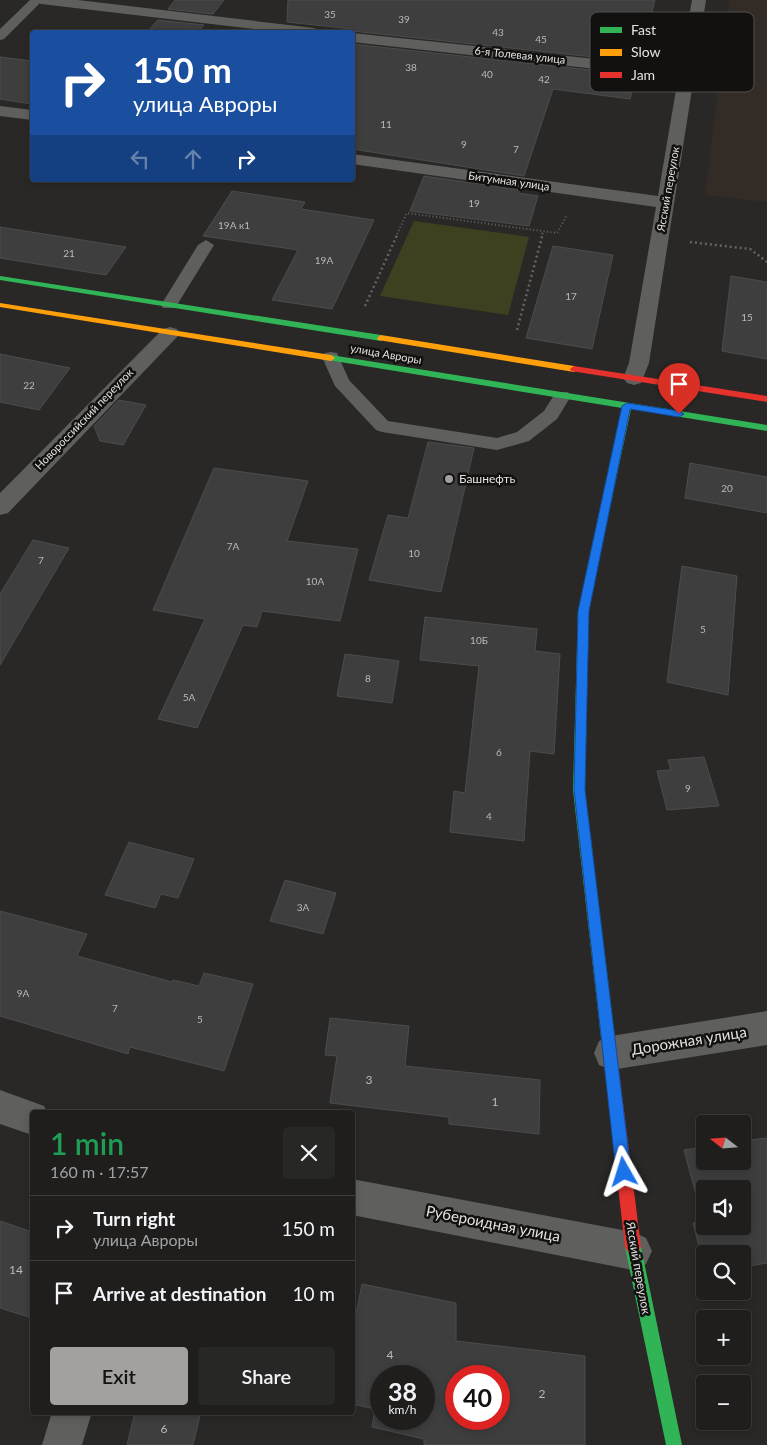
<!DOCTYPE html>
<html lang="en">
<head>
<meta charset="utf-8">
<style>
  body { margin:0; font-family:Lato,sans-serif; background:#272726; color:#f1f3f6; height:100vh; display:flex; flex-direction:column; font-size:19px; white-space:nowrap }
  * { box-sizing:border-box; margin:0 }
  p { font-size:16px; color:#a1a2a4 }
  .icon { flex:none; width:28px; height:28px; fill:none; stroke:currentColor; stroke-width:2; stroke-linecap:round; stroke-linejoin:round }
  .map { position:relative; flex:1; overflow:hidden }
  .details { position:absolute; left:30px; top:1110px; width:325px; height:305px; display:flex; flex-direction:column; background:#1f1e1d; border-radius:5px; box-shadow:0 2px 8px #0003,0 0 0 1px #3c3c3b }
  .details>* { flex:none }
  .hud { position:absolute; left:30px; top:30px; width:325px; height:152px; border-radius:5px; box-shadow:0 2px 8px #0003,0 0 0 1px #3c3c3b; background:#1a4fa0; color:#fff; overflow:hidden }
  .needle { width:32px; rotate:287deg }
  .fabs { position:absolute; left:696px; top:1115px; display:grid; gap:10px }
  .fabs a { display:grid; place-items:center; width:55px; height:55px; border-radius:5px; background:#1f1e1d; box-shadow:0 2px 8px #0003,0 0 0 1px #3c3c3b; font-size:25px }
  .speed { position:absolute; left:370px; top:1365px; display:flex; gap:10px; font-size:25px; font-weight:700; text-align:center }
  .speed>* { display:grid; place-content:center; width:65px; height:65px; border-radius:50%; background:#1f1e1d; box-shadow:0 2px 8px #0003,0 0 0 1px #3c3c3b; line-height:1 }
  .speed small { font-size:12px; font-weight:400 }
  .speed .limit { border:8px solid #d22; background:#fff; color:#111 }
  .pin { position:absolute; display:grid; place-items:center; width:42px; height:42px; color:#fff; margin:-51px -21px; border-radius:50% 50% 50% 0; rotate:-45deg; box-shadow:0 0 5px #0007 }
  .pin .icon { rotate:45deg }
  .me { position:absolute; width:55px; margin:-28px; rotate:354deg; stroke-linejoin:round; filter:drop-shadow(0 0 4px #0008) }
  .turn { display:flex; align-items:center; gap:18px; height:105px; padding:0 20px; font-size:22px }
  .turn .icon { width:65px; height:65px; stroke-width:2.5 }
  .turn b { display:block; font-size:35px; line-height:42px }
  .lanes { display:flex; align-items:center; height:48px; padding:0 20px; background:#0003; justify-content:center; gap:25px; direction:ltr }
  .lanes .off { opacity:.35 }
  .round { display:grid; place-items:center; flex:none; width:52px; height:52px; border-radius:5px; background:#272726 }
  .summary { display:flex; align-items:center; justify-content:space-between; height:85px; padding:0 20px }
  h1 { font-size:30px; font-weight:600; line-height:38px; color:#1e9e55 }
  .cta { display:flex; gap:10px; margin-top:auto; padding:10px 20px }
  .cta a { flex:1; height:58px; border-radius:5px; background:#a2a19f; color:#111; font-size:20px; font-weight:600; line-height:58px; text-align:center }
  .cta a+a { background:#272726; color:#f1f3f6 }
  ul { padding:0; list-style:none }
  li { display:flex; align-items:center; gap:15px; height:65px; padding:0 20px; border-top:1px solid #3c3c3b }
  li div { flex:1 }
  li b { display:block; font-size:19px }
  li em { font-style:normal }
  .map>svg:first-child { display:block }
</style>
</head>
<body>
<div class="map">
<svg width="767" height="1445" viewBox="0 0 767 1445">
  <rect width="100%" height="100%" fill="#292827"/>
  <path fill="#332c26" d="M729 0H767V202L705 195Z"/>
  <path fill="#3f4020" d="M414 221 529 237 508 315 380 296Z"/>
  <path fill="#3f3e3e" stroke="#4d4c4c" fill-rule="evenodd" d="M175 0H224L213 14 168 9Z
    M288 0H655L640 62 352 31V29L287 22Z
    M158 20 204 25 198 32H147Z
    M352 44 636 75 630 99 553 89 524 176 352 149Z
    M0 57 32 61V104L0 99Z
    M424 176 520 190 518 193 538 196 529 226 410 211Z
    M232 191 305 202 301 209 374 220 332 309 272 300 298 250 203 236Z
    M0 227 126 247 106 275 0 258Z
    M553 246 613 255 592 349 526 338Z
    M731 276 767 282V359L722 351Z
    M0 354 70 368 39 410 0 402Z
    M119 400 146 405 123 445 100 441 94 426Z
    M428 442 474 448 441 592 369 580 388 515 408 518Z
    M690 463 767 477V513L685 498Z
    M214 468 308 481 287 541 358 549 340 621 262 611 257 627 243 625 197 728 158 719 205 619 153 610Z
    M33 540 69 548 0 665V594Z
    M682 566 737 576 728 695 667 682Z
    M425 617 537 629 535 651 560 654 554 754 530 751 524 841 450 832 454 791 465 793 479 666 420 660Z
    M345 654 399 661 392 703 337 696Z
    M704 757 719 806 667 810 657 771 671 770 668 760Z
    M129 842 194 859 178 898 161 894 155 908 105 895Z
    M285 880 336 893 323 934 270 921Z
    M0 911 87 934 77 956 172 982 173 980 199 986 204 973 253 984 224 1071 130 1047 128 1054 0 1016Z
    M330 1018 409 1026 405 1066 540 1080 539 1134 449 1124V1117L330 1103 337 1056 325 1055Z
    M767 1138V1263L742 1267V1254H705V1269L693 1223 703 1221 684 1150 705 1147V1161H742V1141ZM705 1189H742V1226H705Z
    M0 1221 32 1232V1318L0 1308Z
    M362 1284 456 1303V1341L585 1356V1445H424V1439L372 1427 375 1409 352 1404V1334ZM381 1376H424V1419H381ZM456 1376H499V1419H456Z
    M135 1412H201L193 1445H127Z"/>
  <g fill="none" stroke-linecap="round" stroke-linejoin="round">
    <path stroke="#646463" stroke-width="2" stroke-dasharray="1 2.5" stroke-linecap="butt" d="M397 234 407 213 557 233 567 215
      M542 234 543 232"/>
    <path stroke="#646463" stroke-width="2.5" stroke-dasharray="2 3" stroke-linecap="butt" d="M690 242 750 249 767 262
      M365 306 398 233
      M517 330 543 233"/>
    <path fill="#5f5f5e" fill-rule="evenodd" d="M30 0H43L4 39 0 40V29Z
      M206 240 214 245 177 305 175 308H163L161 305 198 245Z
      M331 352 337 353 349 380 388 421 497 438 517 432 544 411 556 392H568L571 396 557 419 529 441 497 450 382 432 376 430 335 386 322 357 325 353Z"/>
    <path fill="#5f5f5e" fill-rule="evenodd" d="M34 0H78L314 28 321 32H280L41 4Z
      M692 0H706L649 363 641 383 634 385 627 383 623 378 629 363 656 207 352 164V154L658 196 678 78 352 42V33L680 68Z
      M0 106 32 110V120L0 116Z
      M170 327 177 329 180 333 177 337 8 513 0 515V493L163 329Z
      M767 1011V1045L611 1070 599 1065 594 1053 599 1041 611 1036Z
      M0 1090 44 1106 47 1112H32V1135L0 1124Z
      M352 1179 633 1232 646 1238 652 1251 646 1264 633 1270 352 1215Z
      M52 1412H92L82 1445H42Z"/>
    <path fill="#30b455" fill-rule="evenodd" d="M0 276 381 335 385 338 381 341 0 280Z
      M331 355 767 425V431L631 409 588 611 585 790 615 1038 613 1043 608 1045 603 1043 601 1038 573 790 578 611 622 408 328 360V356Z
      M633 1239 638 1242 641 1247 682 1445H666L625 1247 628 1242Z"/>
    <path fill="#ff9f0a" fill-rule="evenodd" d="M0 303 331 355 335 358 331 361 0 307Z
      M381 335 574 366 578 369 574 372 378 340 377 338Z"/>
    <path fill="#e5322d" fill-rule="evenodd" d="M574 366 767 396V402L571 371 570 369Z
      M608 1031 613 1033 615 1038 641 1247 638 1252 633 1255 628 1252 625 1247 601 1038 603 1033Z"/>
  </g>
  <path fill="#1a73e8" stroke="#114b97" d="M627 403 679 411 684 414 679 417 630 409 589 611 585 790 631 1172 629 1177 624 1180 619 1177 616 1172 574 790 578 611 622 406Z"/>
  <circle fill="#a2a19f" stroke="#121110" stroke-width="2" cx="449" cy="479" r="5"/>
  <g text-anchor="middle" stroke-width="5" stroke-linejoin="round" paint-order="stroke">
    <g font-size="10" fill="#bab9b8">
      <text x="330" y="18">35</text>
      <text x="404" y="23">39</text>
      <text x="498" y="36">43</text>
      <text x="541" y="43">45</text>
      <text x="411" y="71">38</text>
      <text x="487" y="78">40</text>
      <text x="544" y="83">42</text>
      <text x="386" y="128">11</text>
      <text x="464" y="148">9</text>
      <text x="516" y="153">7</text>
      <text x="474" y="207">19</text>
      <text x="234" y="229">19А к1</text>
      <text x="69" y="257">21</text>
      <text x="324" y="264">19А</text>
      <text x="571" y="300">17</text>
      <text x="747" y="321">15</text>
      <text x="29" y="389">22</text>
      <text x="727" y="492">20</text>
      <text x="233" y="550">7А</text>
      <text x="414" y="557">10</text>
      <text x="41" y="564">7</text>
      <text x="315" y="585">10А</text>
      <text x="703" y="633">5</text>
      <text x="479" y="644">10Б</text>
      <text x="368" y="682">8</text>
      <text x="189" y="701">5А</text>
      <text x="499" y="756">6</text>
      <text x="688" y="792">9</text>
      <text x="489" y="820">4</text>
      <text x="303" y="911">3А</text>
      <text x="23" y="997">9А</text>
      <text x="115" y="1012">7</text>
      <text x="200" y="1023">5</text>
    </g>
    <g font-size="11" fill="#e3e2e0" stroke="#121110">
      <text transform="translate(520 55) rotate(6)" y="4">6-я Толевая улица</text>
      <text transform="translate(509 181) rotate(8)" y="4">Битумная улица</text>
      <text transform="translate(668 189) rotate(-80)" y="4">Ясский переулок</text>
      <text transform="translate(386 354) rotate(10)" y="4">улица Авроры</text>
      <text transform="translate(84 419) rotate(-46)" y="4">Новороссийский переулок</text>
    </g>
    <g font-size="12" fill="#e3e2e0" stroke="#121110" text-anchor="start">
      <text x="459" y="483">Башнефть</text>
    </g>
    <g font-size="12" fill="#bab9b8">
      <text x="369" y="1084">3</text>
      <text x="495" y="1106">1</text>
      <text x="16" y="1274">14</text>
      <text x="390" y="1359">4</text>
      <text x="542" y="1398">2</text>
      <text x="164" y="1433">6</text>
    </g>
    <g font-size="12" fill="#e3e2e0" stroke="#121110">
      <text transform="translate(638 1268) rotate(80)" y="4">Ясский переулок</text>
    </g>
    <g font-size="15" fill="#e3e2e0" stroke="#121110">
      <text transform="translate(689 1041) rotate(-9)" y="5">Дорожная улица</text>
      <text transform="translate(493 1224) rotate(11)" y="5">Рубероидная улица</text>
    </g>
  </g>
  <rect x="590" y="12" width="164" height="80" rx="8" fill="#121110" stroke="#51504e" stroke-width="1"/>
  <rect x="600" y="27" width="22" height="6" fill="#30b455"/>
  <rect x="600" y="49" width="22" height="7" fill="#ff9f0a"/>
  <rect x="600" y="72" width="22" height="6" fill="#e5322d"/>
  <g font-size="14" fill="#e3e2e0">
    <text x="631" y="35">Fast</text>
    <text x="631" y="57">Slow</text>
    <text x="631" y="80">Jam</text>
  </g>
</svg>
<div class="fabs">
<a><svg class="needle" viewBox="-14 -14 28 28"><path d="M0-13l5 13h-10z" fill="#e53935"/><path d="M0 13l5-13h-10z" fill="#a1a2a4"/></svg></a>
<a><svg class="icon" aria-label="sound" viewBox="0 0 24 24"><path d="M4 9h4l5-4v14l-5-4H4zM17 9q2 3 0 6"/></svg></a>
<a><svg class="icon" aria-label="search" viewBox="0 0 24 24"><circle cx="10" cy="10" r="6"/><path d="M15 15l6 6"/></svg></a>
<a>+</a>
<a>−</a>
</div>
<div class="speed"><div>38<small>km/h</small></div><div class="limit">40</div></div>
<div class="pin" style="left:679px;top:414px;background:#d93025"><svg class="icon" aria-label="arrive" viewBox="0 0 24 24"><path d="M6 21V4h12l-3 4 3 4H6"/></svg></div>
<svg class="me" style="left:624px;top:1172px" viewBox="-20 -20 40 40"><path d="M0-17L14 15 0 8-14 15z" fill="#1a73e8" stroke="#fff" stroke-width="4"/></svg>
<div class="hud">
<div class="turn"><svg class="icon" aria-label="right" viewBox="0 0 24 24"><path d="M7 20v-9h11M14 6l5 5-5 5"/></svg><div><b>150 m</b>улица Авроры</div></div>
<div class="lanes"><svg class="icon off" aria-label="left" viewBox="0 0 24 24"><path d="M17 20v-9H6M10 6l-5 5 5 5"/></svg><svg class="icon off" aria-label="ahead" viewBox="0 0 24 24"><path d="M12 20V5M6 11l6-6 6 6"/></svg><svg class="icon" aria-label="right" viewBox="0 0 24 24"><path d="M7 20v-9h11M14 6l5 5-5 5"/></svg></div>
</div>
<section class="details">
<div class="summary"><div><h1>1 min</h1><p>160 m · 17:57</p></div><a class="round"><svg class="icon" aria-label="close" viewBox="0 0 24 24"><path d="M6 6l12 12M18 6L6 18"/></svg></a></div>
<ul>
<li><svg class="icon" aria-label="right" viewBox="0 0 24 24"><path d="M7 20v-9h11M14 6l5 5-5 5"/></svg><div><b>Turn right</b><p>улица Авроры</p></div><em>150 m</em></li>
<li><svg class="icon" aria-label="arrive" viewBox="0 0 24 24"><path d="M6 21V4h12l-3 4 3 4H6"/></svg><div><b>Arrive at destination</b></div><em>10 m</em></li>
</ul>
<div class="cta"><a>Exit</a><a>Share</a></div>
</section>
</div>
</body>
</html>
